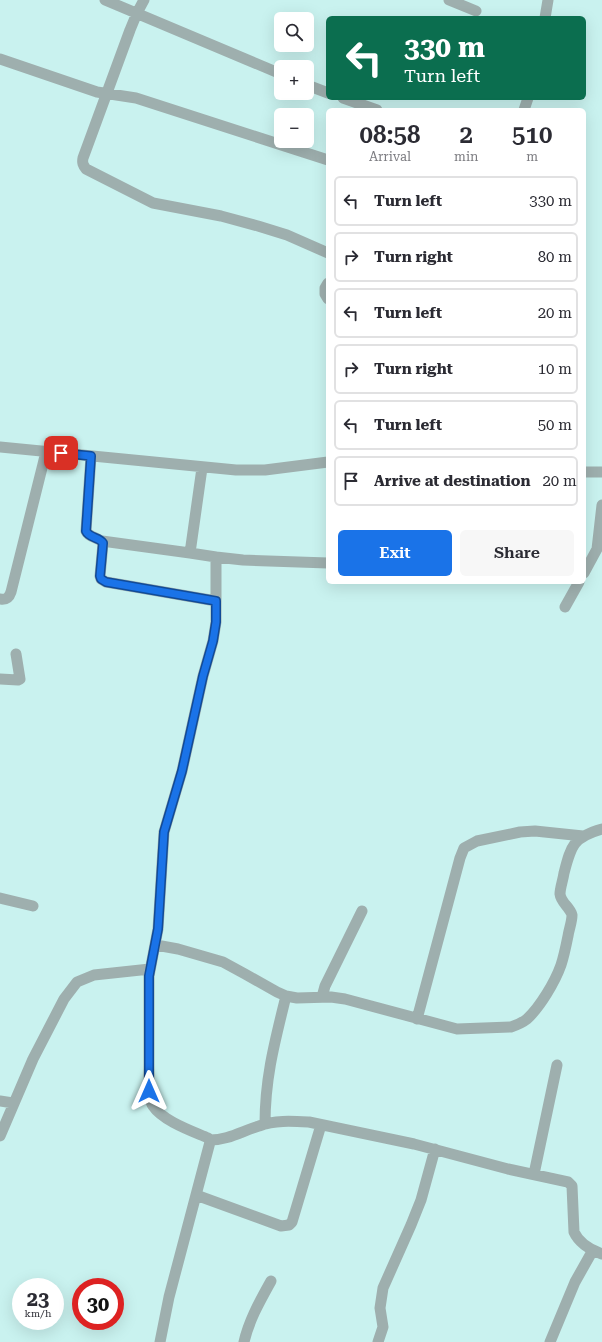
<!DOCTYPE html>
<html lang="en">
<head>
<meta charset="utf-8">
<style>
  body { margin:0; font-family:"Roboto Serif",serif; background:#f7f7f7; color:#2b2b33; height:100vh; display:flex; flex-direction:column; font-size:15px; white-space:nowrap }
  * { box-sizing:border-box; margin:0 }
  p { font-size:13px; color:#7c7c81 }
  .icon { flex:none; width:22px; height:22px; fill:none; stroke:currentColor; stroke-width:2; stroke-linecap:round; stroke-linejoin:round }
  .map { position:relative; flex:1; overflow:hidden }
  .panel { position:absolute; left:326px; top:108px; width:260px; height:476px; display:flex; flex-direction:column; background:#fff; border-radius:6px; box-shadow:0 4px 16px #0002 }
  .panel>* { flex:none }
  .top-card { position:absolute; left:326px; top:16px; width:260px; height:84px; border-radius:6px; box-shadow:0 4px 16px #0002; background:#0b6e4f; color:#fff; overflow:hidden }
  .controls { position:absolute; left:274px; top:12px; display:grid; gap:8px }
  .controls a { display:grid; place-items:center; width:40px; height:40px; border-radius:6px; background:#fff; box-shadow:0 4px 16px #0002; font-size:20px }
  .speed { position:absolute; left:12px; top:1278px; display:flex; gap:8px; font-size:20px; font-weight:700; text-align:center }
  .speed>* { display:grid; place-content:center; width:52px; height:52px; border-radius:50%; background:#fff; box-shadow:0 4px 16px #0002; line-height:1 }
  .speed small { font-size:10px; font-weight:400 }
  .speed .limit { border:6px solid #d22; background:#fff; color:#111 }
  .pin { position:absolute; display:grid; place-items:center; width:34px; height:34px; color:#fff; margin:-17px; border-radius:8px; box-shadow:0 2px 6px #0006 }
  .me { position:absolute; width:44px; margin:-22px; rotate:0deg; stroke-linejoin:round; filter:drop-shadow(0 0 3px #0008) }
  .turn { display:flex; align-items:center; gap:14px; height:84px; padding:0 12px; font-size:18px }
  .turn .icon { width:52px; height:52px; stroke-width:2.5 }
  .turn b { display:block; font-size:28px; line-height:34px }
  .eta { display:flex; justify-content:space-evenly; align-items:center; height:68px; text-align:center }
  .eta b { font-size:24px; font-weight:600; line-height:28px }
  .cta { display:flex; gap:8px; margin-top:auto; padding:8px 12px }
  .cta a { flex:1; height:46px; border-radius:6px; background:#1a73e8; color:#fff; font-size:16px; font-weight:600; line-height:46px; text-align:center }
  .cta a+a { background:#f7f7f7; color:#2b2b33 }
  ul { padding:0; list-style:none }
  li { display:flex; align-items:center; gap:12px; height:50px; margin:0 8px 6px; padding:0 4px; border:2px solid #e1e1e2; border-radius:6px }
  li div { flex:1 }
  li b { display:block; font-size:15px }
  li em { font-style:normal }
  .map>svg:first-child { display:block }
</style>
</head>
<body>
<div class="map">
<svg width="602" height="1342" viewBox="0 0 602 1342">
  <rect width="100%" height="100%" fill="#c9f2ef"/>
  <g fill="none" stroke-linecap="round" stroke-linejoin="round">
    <path stroke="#9eafae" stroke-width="11" d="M105 0 281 74
      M144 0 137 13 130 30 83 158C82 163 83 165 86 169L153 203 221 216 258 226 287 235 328 253
      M449 0 476 11
      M545 18 548 0
      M0 59 97 92 136 98 328 160
      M307 85 328 93
      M343 98 377 110
      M524 110 528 98
      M328 283 325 288V294L328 299
      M0 447 236 470H265L328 462
      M91 456 86 531C89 538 99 537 103 543L100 576 101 579 106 582 216 601
      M584 472H602
      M102 541 190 553
      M216 557 243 560 328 563
      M584 573 597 549 602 505
      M0 599C6 600 9 598 11 592L46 452
      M565 607 579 582
      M0 679 18 680 20 679 16 654
      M0 898 33 906
      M156 945 178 949 223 962 245 974 277 992 286 996 297 998 331 997 345 999 457 1029 511 1027C517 1025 522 1023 527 1019 540 1007 555 982 561 965 564 956 566 946 568 936 569 929 572 922 572 915 570 907 561 903 560 894 560 888 563 880 564 873 571 846 573 837 602 829
      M322 997 325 986 362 911
      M417 1019 460 858 464 848 477 841 520 832 535 831 583 836
      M0 1101 13 1103
      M265 1124C265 1077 275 1041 286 996
      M0 1136 33 1059 64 999 77 982 94 975 150 969
      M210 1140C228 1140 242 1131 259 1126 275 1120 291 1121 309 1122L414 1144 508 1169 568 1182 572 1186 574 1232C579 1243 591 1250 602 1254
      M534 1174 557 1065
      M196 1195 281 1226 289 1225 292 1222 321 1125
      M160 1342 169 1297 210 1142 208 1138C192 1131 163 1121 153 1106 150 1102 150 1097 149 1091V976L158 929 164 832 182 771 203 676 213 641 216 622V557L190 553 202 468
      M244 1342C249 1320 260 1301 271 1281
      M378 1342 383 1327 380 1308 383 1288 411 1225 421 1200 435 1149
      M550 1342 575 1282 593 1250"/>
  </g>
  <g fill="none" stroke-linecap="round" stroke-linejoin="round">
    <defs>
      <path id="route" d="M61 453 91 456 86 531C89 538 99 537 103 543L100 576 101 579 106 582 216 601V622L213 641 203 676 182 771 164 832 158 929 149 976V1091"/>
    </defs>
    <use href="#route" stroke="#114b97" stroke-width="10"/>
    <use href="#route" stroke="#1a73e8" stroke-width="7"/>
  </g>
</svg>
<div class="controls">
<a><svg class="icon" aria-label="search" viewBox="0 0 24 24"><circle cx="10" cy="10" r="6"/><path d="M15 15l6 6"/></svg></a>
<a>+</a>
<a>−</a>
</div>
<div class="speed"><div>23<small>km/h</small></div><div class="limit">30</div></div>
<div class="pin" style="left:61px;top:453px;background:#d93025"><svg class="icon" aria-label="arrive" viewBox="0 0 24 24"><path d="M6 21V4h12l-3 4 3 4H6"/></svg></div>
<svg class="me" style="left:149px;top:1091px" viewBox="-20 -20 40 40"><path d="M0-17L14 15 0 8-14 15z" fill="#1a73e8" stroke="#fff" stroke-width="4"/></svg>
<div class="top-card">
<div class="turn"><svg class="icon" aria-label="left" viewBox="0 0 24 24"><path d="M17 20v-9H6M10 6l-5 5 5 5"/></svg><div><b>330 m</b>Turn left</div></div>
</div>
<section class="panel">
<div class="eta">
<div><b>08:58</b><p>Arrival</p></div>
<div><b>2</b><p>min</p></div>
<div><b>510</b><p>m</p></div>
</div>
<ul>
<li><svg class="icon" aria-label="left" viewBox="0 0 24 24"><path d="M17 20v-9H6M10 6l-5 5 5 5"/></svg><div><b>Turn left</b></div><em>330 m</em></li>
<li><svg class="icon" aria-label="right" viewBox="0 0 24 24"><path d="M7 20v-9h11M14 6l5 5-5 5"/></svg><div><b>Turn right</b></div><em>80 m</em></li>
<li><svg class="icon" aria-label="left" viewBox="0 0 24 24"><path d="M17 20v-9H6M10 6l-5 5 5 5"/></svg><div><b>Turn left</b></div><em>20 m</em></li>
<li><svg class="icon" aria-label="right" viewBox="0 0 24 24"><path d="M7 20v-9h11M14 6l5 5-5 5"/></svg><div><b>Turn right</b></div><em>10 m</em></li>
<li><svg class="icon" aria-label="left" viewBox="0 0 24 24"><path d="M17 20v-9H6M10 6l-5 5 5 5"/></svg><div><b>Turn left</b></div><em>50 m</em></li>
<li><svg class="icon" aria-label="arrive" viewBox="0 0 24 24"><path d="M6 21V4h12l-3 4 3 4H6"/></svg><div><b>Arrive at destination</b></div><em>20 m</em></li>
</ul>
<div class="cta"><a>Exit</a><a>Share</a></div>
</section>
</div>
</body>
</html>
